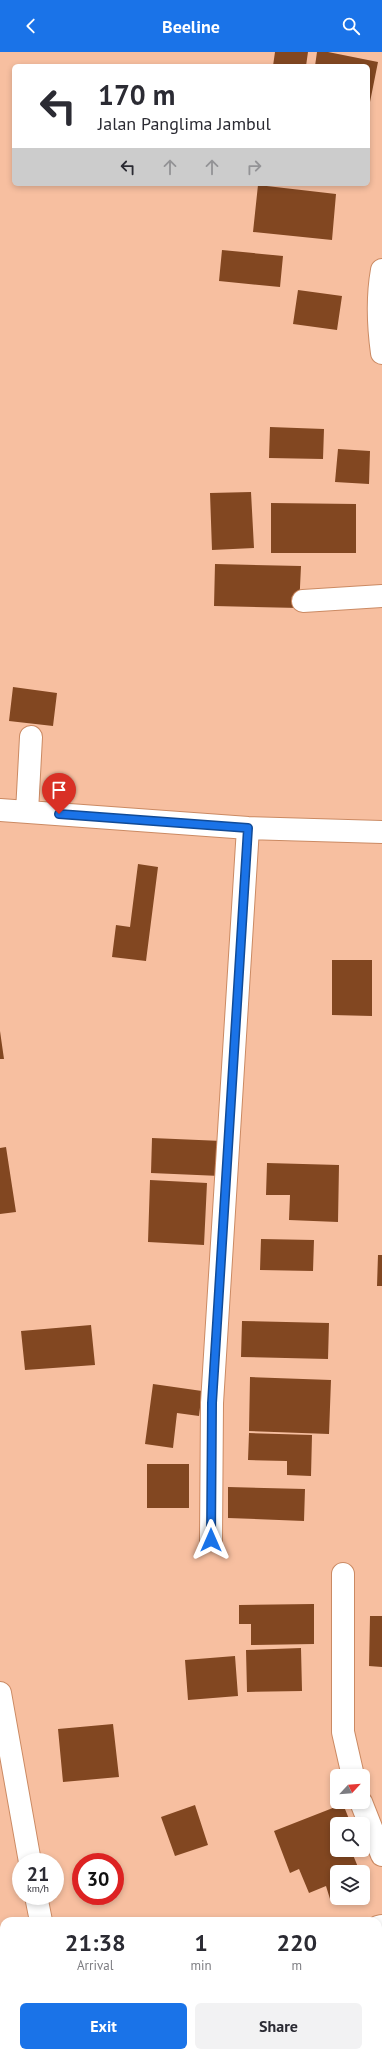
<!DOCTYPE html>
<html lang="en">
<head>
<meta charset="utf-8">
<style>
  body { margin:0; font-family:"PT Sans",sans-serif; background:#f2f2f3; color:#2b2b33; height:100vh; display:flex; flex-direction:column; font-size:15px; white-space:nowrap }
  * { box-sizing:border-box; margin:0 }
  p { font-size:13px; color:#7c7c81 }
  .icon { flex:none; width:22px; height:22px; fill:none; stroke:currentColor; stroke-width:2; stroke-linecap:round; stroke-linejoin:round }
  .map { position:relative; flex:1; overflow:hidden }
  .side { position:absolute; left:0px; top:1865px; width:382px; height:140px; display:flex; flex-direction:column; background:#fff; border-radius:12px 12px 0 0; box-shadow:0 2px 6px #0003 }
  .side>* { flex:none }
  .guide { position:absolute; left:12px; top:12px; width:358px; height:122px; border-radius:6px; box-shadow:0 2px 6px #0003; background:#fff; color:#2b2b33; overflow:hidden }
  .needle { width:26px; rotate:64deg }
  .controls { position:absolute; left:330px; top:1717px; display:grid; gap:8px }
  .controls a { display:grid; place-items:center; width:40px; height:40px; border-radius:6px; background:#fff; box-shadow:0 2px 6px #0003; font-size:20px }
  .speed { position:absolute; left:12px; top:1801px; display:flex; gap:8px; font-size:20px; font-weight:700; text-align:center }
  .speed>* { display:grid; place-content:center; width:52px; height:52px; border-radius:50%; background:#fff; box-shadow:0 2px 6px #0003; line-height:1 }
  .speed small { font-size:10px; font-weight:400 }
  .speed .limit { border:6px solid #d22; background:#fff; color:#111 }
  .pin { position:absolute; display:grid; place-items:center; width:34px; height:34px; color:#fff; margin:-41px -17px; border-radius:50% 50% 50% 0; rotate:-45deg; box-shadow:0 0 4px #0007 }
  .pin .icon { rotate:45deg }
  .me { position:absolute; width:44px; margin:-22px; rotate:0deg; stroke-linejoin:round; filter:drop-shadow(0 0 3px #0008) }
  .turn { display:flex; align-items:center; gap:14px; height:84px; padding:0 20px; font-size:18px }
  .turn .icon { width:52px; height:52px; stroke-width:2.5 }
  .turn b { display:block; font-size:28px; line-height:34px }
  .lanes { display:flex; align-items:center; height:38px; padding:0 20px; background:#0003; justify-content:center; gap:20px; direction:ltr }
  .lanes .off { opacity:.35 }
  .eta { display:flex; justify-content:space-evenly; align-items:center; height:68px; text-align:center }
  .eta b { font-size:24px; font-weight:600; line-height:28px }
  .primary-button { display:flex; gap:8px; margin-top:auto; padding:8px 20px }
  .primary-button a { flex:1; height:46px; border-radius:6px; background:#1a73e8; color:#fff; font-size:16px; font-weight:600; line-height:46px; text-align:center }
  .primary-button a+a { background:#f2f2f3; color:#2b2b33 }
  header { display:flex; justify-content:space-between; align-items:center; height:52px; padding:0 20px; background:#1a73e8; color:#fff; font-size:18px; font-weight:600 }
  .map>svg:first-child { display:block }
</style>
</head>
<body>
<header><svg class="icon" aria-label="back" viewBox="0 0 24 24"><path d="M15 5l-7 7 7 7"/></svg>Beeline<svg class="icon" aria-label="search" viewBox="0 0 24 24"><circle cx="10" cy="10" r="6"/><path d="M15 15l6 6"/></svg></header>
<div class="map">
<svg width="382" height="2005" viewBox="0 0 382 2005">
  <rect width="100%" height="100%" fill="#f7bfa0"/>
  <path fill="#824721" d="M275 0H308L306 14H273Z
    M317 0H328L378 10 369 55 368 14H315Z
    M258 133 336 142 332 188 253 180Z
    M222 198 283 204 280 235 219 229Z
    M298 238 342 244 337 278 293 272Z
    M270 375 324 377 323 407 269 406Z
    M338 397 370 399 369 432 335 430Z
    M251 440 254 496 212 498 210 441Z
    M271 451 356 452V501H271Z
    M215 512 301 514 299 556 214 554Z
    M13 635 57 641 53 674 9 669Z
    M138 812 158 815 146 909 112 905 116 873 130 875Z
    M332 908H372V964L332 963Z
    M0 979 4 1007H0Z
    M152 1086 222 1089 220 1124 151 1121Z
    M6 1095 16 1160 0 1162V1096Z
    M267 1111 339 1113 338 1170 289 1168 290 1143H266Z
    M150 1128 207 1131 204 1193 148 1190Z
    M261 1187 314 1188 313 1219 260 1218Z
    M378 1203H382V1234H377Z
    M242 1269 329 1271 328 1307 241 1305Z
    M91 1273 95 1313 25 1318 21 1279Z
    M250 1325 331 1328 329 1382 249 1379Z
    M153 1332 202 1339 199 1364 177 1361 173 1396 145 1392Z
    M249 1381 312 1383 311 1424 287 1423V1409L248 1408Z
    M147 1412H189V1456H147Z
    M228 1435 305 1437 304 1469 228 1466Z
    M314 1552V1592L251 1593V1572H239V1553Z
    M370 1564H382V1615L369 1614Z
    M301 1596 302 1639 247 1640 246 1598Z
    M235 1604 238 1644 188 1648 185 1608Z
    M113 1672 119 1725 63 1730 58 1677Z
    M343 1752 351 1772H337V1798H351L360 1820H337V1844L330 1847 326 1834 309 1841 299 1817 290 1821 274 1779Z
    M195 1753 208 1793 175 1804 161 1765Z"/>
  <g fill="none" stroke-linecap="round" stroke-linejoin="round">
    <defs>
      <path id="minor" d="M382 218C377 246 378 272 382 301
        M303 549 382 544
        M0 758 248 776 382 780
        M27 760 31 685
        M211 1488 212 1351 248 776
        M343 1522V1680L353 1724
        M0 1641 30 1810
        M361 1750 382 1803
        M36 1844 41 1869
        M378 1875 382 1874
        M0 1993 4 1991"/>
    </defs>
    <use href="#minor" stroke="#cb8a63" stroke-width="24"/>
    <use href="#minor" stroke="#fff" stroke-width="22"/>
  </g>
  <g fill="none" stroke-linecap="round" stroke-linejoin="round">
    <defs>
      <path id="route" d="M59 762 248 776 212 1351 211 1488"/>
    </defs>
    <use href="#route" stroke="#114b97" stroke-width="10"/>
    <use href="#route" stroke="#1a73e8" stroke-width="7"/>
  </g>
</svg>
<div class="controls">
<a><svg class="needle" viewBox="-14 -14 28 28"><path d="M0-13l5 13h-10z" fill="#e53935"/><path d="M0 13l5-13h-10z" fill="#7c7c81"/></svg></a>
<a><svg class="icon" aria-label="search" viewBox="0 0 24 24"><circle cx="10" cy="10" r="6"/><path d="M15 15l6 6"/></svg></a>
<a><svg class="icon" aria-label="layers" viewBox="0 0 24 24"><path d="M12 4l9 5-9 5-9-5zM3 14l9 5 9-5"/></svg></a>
</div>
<div class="speed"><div>21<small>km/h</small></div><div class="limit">30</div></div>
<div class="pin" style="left:59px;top:762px;background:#d93025"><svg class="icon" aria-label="arrive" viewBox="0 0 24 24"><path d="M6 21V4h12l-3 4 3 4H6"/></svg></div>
<svg class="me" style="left:211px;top:1488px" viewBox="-20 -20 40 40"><path d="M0-17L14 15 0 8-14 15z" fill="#1a73e8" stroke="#fff" stroke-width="4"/></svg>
<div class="guide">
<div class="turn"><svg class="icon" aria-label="left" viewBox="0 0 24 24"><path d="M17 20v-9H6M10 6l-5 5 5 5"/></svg><div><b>170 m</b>Jalan Panglima Jambul</div></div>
<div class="lanes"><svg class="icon" aria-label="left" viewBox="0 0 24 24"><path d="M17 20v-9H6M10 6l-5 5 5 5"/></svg><svg class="icon off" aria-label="ahead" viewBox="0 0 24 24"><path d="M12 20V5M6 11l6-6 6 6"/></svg><svg class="icon off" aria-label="ahead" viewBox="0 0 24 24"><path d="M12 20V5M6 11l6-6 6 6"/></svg><svg class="icon off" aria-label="right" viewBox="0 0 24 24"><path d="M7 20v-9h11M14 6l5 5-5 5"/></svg></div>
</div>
<section class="side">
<div class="eta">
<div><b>21:38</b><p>Arrival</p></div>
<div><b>1</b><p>min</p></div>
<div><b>220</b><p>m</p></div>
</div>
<div class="primary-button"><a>Exit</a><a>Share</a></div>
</section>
</div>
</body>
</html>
